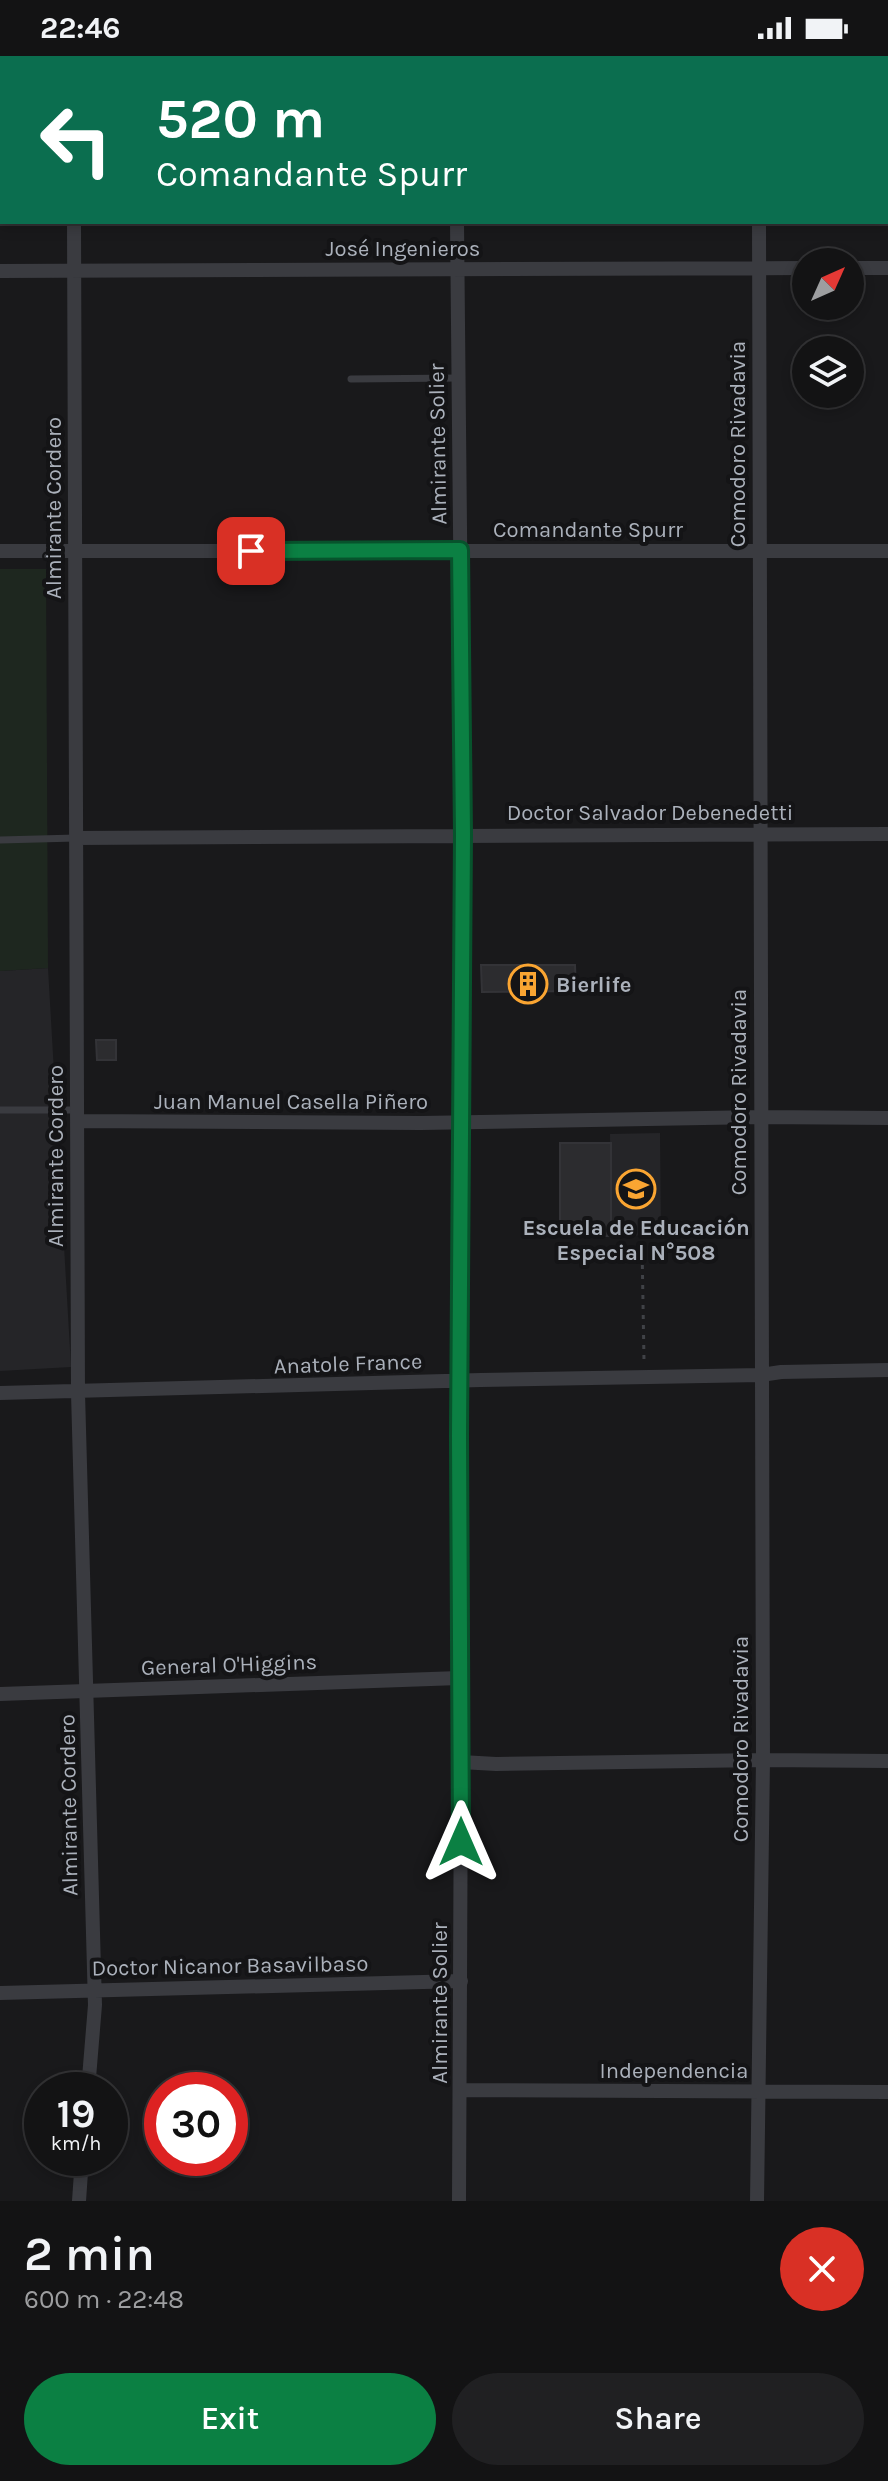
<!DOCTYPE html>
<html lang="en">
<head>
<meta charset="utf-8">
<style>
  body { margin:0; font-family:Karla,sans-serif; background:#202022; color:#f1f3f6; height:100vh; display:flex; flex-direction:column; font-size:30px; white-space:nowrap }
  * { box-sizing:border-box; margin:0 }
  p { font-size:26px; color:#9d9ea0 }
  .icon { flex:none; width:44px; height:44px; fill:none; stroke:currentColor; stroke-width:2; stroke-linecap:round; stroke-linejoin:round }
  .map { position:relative; height:2145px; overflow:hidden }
  .drawer { display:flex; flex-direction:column; background:#131314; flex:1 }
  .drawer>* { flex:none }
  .guide { position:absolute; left:0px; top:0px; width:888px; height:168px; box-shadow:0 4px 12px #0003,0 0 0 2px #323234; background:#0b6e4f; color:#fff; overflow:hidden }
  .needle { width:52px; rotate:45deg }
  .fabs { position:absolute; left:792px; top:192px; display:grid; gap:16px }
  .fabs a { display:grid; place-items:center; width:72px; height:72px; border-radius:50%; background:#131314; box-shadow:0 4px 12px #0003,0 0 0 2px #323234; font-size:40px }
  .speed { position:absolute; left:24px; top:2016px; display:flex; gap:16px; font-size:40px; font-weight:700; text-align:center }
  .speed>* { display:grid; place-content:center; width:104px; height:104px; border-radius:50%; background:#131314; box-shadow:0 4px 12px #0003,0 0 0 2px #323234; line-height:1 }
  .speed small { font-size:20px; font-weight:400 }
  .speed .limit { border:12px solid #d22; background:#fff; color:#111 }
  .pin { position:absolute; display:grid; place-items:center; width:68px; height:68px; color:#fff; margin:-34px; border-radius:16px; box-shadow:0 4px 12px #0006 }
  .me { position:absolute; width:88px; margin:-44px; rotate:0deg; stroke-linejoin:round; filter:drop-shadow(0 0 6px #0008) }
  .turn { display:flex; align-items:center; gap:28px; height:168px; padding:0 24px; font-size:36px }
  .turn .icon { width:104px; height:104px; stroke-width:2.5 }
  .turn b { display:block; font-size:56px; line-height:68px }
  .round { display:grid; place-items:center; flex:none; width:84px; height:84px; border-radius:42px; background:#202022 }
  .headline { display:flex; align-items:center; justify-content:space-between; height:136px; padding:0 24px }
  h1 { font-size:48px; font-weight:600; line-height:60px }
  .action { display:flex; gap:16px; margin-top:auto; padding:16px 24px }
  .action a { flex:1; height:92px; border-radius:48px; background:#0b8043; color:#fff; font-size:32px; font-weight:600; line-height:92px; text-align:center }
  .action a+a { background:#202022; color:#f1f3f6 }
  .status { display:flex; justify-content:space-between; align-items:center; height:56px; padding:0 40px; background:#131314; direction:ltr }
  .status svg { height:22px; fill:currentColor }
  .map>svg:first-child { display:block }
</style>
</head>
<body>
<div class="status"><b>22:46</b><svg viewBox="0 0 49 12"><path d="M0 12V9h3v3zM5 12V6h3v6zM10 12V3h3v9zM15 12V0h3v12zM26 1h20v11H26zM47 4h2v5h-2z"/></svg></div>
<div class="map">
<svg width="888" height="2145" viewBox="0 0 888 2145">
  <rect width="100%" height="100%" fill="#19191b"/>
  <path fill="#252528" d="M48 912 71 1311 0 1315V915Z
    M660 1077 661 1179 611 1180 610 1078Z"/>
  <path fill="#1e271f" d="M0 513H46L48 912 0 915Z"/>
  <path fill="#2c2c2f" stroke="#333337" stroke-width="2" d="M481 909H575L576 935 482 936Z
    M96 984H116V1004H97Z
    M560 1087H611V1180H560Z"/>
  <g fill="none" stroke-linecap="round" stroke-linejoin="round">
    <path stroke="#404247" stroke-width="3" stroke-dasharray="4 6" stroke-linecap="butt" d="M642 1189 644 1305"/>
    <path stroke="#3a3b40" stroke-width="7" d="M351 323 459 322
      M0 784 76 782
      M0 1054H77"/>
    <path stroke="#3a3b40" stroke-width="14" d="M72 0V2
      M457 0V2
      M10 2 12 0
      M759 2V0
      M0 15 2 13
      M74 166 78 1337 95 1949 88 2034
      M457 166 463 778 459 1325V1622L461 1706 459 2145
      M850 212H888
      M0 215 806 212
      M0 495H888
      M76 782 888 778
      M77 1065 421 1067 760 1061 888 1062
      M0 1337 481 1324 761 1319 781 1316 888 1314
      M0 1638 459 1622
      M461 1706 496 1708 763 1704 888 1705
      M0 1937 461 1925
      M460 2034 888 2036
      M79 2145 82 2102
      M757 2145 763 1704 759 166"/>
  </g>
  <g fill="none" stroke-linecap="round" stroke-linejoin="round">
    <defs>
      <path id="route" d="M251 495 460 494 463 778 459 1380 461 1786"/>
    </defs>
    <use href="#route" stroke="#07532c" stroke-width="20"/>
    <use href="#route" stroke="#0b8043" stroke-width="14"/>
  </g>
  <defs>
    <symbol id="building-ring" viewBox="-11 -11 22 22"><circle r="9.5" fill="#141416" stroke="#faa532" stroke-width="1.5"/><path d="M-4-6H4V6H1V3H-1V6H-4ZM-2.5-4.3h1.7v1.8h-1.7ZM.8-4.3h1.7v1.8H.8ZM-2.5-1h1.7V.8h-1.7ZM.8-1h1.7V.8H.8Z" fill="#faa532"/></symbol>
    <symbol id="school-ring" viewBox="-11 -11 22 22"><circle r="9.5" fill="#141416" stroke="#faa532" stroke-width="1.5"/><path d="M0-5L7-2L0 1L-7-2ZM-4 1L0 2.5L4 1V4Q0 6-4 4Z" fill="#faa532"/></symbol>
  </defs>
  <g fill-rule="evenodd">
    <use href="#building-ring" x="506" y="906" width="44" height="44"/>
    <use href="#school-ring" x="614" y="1111" width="44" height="44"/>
  </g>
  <g text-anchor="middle" stroke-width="8" stroke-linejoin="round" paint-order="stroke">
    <g font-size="22" fill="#abb1bb" stroke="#141416">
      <text x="403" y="200">José Ingenieros</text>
      <text transform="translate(437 388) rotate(-91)" y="8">Almirante Solier</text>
      <text transform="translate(737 388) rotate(-90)" y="8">Comodoro Rivadavia</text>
      <text transform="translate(53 452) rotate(-90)" y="8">Almirante Cordero</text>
      <text x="588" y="481">Comandante Spurr</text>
      <text x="650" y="764">Doctor Salvador Debenedetti</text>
      <text transform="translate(738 1036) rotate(-90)" y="8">Comodoro Rivadavia</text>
      <text x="291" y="1053">Juan Manuel Casella Piñero</text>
      <text transform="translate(55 1100) rotate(-90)" y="8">Almirante Cordero</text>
      <text transform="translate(348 1307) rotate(-2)" y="8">Anatole France</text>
      <text transform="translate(229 1608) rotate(-2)" y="8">General O'Higgins</text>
      <text transform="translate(740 1683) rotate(-90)" y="8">Comodoro Rivadavia</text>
      <text transform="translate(68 1749) rotate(-91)" y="8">Almirante Cordero</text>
      <text transform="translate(230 1909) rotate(-1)" y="8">Doctor Nicanor Basavilbaso</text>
      <text transform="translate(439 1947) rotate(-90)" y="8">Almirante Solier</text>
      <text x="674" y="2022">Independencia</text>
    </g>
    <g font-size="22" font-weight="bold" fill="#abb1bb" stroke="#141416" text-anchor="start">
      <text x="556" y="936">Bierlife</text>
      <text x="636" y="1179" text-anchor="middle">Escuela de Educación<tspan x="636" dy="25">Especial N°508</tspan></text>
    </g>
  </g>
</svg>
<div class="fabs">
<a><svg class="needle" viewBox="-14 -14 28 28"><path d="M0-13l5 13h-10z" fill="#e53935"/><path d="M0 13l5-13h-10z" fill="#9d9ea0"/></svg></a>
<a><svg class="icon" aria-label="layers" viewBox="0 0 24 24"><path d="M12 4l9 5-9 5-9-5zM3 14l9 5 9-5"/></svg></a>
</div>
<div class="speed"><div>19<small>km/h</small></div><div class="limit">30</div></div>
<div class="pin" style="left:251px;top:495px;background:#d93025"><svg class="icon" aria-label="arrive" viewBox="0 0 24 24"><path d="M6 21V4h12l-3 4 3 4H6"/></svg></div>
<svg class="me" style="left:461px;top:1786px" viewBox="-20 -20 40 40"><path d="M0-17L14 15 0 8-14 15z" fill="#0b8043" stroke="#fff" stroke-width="4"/></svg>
<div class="guide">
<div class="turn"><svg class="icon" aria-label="left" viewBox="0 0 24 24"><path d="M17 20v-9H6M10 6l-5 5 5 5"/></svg><div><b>520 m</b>Comandante Spurr</div></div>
</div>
</div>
<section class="drawer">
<div class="headline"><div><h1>2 min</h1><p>600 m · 22:48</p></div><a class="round" style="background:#d93025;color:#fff"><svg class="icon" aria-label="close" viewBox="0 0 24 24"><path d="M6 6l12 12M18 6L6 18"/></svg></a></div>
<div class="action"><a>Exit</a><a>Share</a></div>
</section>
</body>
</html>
